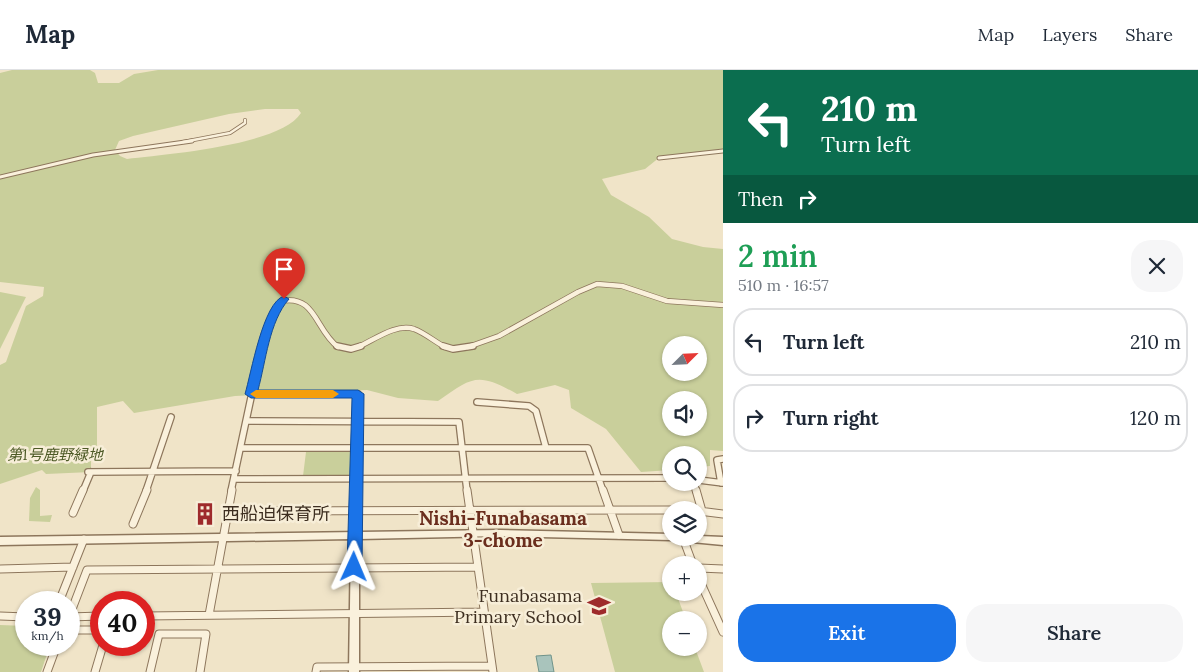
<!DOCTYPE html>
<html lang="en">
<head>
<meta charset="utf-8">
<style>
  body { margin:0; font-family:Lora,"Noto Sans JP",serif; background:#f6f6f7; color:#1f2937; height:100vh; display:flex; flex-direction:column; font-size:19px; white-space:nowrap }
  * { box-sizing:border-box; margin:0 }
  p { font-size:16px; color:#747a83 }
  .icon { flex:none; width:28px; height:28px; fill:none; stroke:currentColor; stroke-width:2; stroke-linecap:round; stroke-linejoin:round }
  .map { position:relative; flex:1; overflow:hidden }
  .side { display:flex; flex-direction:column; background:#fff; width:475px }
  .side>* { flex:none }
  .banner { background:#0b6e4f; color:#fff; overflow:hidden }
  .needle { width:32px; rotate:66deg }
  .controls { position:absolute; left:662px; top:266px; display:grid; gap:10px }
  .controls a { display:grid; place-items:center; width:45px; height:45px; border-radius:50%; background:#fff; box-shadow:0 1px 4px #0004; font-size:25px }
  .speed { position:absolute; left:15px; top:521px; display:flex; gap:10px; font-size:25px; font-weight:700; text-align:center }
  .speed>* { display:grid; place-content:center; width:65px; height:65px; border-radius:50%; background:#fff; box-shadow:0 1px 4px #0004; line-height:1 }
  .speed small { font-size:12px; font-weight:400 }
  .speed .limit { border:8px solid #d22; background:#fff; color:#111 }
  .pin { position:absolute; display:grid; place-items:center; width:42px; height:42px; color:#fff; margin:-51px -21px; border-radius:50% 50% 50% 0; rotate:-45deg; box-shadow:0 0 5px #0007 }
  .pin .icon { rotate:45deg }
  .me { position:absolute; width:55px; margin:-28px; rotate:1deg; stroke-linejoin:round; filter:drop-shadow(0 0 4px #0008) }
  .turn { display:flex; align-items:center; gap:18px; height:105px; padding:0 15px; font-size:22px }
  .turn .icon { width:65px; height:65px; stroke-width:2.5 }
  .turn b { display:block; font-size:35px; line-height:42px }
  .then { display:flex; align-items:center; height:48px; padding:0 15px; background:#0003; gap:10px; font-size:19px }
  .round { display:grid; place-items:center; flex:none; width:52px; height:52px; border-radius:20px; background:#f6f6f7 }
  .headline { display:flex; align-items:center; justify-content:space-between; height:85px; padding:0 15px }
  h1 { font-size:30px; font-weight:600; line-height:38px; color:#1e9e55 }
  .button { display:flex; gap:10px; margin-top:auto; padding:10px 15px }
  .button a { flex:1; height:58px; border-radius:20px; background:#1a73e8; color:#fff; font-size:20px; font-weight:600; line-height:58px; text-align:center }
  .button a+a { background:#f6f6f7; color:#1f2937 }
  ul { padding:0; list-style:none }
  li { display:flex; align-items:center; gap:15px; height:68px; margin:0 10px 8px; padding:0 5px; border:2px solid #e0e1e3; border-radius:20px }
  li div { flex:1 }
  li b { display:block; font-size:19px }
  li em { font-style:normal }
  header { display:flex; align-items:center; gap:30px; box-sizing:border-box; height:70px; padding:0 25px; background:#fff; border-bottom:1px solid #e0e1e3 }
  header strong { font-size:24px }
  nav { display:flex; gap:28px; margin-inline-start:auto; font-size:18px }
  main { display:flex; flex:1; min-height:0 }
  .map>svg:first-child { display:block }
</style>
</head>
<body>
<header>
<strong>Map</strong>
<nav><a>Map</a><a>Layers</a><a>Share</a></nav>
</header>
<main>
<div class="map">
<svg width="723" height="602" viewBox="0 0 723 602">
  <rect width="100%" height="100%" fill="#f0e4c8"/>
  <path fill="#c9cf9b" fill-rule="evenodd" d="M12 0H90L95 3 98 13H119L134 4 158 0H723V82L660 87 645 99 602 109 611 125 649 147 672 169 703 177 723 179V381L710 380V396L699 397V385H671V400L641 402 606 359 571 338 569 320 555 315 517 324C478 302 473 306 438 331L398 328 367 320 235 326 134 343 123 331 97 337V381L91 384V402L46 404 42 400 0 414V295L6 292 26 236 43 226 44 217 0 212V3ZM265 39H298L301 43C280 76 166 84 127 89L120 86 115 80 119 71 133 66 229 44ZM671 275H699V302H671ZM671 330H699V358H671Z
    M0 222 26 227 0 279Z
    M350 381 353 384V402L350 405 303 406 306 382Z
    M36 417 40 420V446L52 445 50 452 29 451 30 428Z
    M671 512V522L676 523 686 550H671V578H695L704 602H615L591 513Z
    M0 555 26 556V575H50L41 602H0Z"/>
  <path fill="#a9c4bc" stroke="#6f938a" d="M551 585 554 602H539L536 586Z"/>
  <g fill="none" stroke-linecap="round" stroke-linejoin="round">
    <defs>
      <path id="minor-far4" d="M183 72 230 63 245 53V50"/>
      <path id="minor-far3" d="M659 88 723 81
        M0 107 93 85 192 71"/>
      <path id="minor-far2" d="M262 277C266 260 270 245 281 231 316 224 315 260 338 277
        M358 277C374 270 396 253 414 259 425 263 435 272 445 277
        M468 277 499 266 578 222 597 214 622 216 667 231 723 235"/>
      <path id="minor-far1" d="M337 276 351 279 361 276
        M443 276 453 279 473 276
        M251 324H358L356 421
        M477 332 529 336 536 341 546 378
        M246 351 459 352 467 421
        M241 378H588L603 421
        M88 402 236 401
        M235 409 671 408
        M699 410 723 413
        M694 412 696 421
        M721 413 717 390 723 389
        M83 421 91 402
        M146 421 171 347
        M231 421 262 276"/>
      <path id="minor" d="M467 420 493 602
        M603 420 619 465
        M696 420 702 441
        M229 441 671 440
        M699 441 723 444
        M73 443 83 420
        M133 454 147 420
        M355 467 356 420
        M683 468 693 495
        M699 498 723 499
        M0 499 73 497
        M699 509 723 562
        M59 532 84 469
        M209 545 232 420
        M0 546 26 547
        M101 546 69 547 87 500 477 497
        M144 546 484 542
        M69 560H101
        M47 602 57 575
        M95 602 103 575
        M150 602 159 564H206L200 602
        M316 602 317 597 492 596"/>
      <path id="tertiary" d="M500 460 671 464V468H675L674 469 671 470 500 466 359 469V602H349L351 469 0 475V467Z
        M699 466 723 467V475L681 471 678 470 677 468H699Z"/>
    </defs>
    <use href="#minor-far4" stroke="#8d765c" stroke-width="4"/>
    <use href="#minor-far3" stroke="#8d765c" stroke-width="5"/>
    <use href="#minor-far2" stroke="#8d765c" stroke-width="6"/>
    <use href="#minor-far1" stroke="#8d765c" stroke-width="8"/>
    <use href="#minor" stroke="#8d765c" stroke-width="9"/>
    <use href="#tertiary" stroke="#8d765c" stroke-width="3"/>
    <use href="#minor-far4" stroke="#faf1dc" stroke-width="2.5"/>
    <use href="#minor-far3" stroke="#faf1dc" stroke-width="3"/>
    <use href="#minor-far2" stroke="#faf1dc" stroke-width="4.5"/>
    <use href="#minor-far1" stroke="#faf1dc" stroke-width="5.5"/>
    <use href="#minor" stroke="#faf1dc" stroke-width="7"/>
    <use href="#tertiary" fill="#faf1dc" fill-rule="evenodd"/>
  </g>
  <path fill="#1a73e8" stroke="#114b97" d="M284 226 289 229C269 252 266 291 258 320H358L364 324 362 497 360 502 354 504 349 502 347 497 352 328H251L245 324C251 304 263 232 284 226Z"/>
  <path fill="#f59e0b" d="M256 320H333L339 324 333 328H256L250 324Z"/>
  <defs>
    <symbol id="building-bare" viewBox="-9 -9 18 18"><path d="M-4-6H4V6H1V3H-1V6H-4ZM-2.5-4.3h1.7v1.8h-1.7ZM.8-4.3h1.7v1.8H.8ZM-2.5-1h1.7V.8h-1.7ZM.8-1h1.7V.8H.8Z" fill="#9e2a2b" stroke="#f7eed8" stroke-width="2.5" paint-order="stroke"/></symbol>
    <symbol id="school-bare" viewBox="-9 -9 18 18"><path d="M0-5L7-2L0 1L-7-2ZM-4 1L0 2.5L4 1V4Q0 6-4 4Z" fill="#9e2a2b" stroke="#f7eed8" stroke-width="2.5" paint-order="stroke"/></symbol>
  </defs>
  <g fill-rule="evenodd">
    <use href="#building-bare" x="189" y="428" width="32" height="32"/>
    <use href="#school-bare" x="583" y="520" width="32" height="32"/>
  </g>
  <g text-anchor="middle" stroke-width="5" stroke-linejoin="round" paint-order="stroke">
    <g font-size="15" font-style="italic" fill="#4d5a26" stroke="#f7eed8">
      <text x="55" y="390">第1号鹿野緑地</text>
    </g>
    <g font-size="18" fill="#3d2e20" stroke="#f7eed8" text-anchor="start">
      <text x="222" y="450">西船迫保育所</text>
      <text x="582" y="532" text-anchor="end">Funabasama<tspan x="582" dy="21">Primary School</tspan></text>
    </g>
    <g font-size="19" font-weight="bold" fill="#6b2e1e" stroke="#f7eed8">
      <text x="503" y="455">Nishi-Funabasama<tspan x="503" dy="22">3-chome</tspan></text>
    </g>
  </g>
</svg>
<div class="controls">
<a><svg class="needle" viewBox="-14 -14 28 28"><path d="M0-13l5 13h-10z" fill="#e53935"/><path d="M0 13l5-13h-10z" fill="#747a83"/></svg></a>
<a><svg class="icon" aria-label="sound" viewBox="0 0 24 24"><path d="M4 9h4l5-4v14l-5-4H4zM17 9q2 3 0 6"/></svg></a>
<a><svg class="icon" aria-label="search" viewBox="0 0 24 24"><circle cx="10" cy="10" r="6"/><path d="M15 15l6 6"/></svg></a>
<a><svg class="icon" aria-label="layers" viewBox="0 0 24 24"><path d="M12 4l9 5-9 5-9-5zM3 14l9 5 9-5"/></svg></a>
<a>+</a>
<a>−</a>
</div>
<div class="speed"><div>39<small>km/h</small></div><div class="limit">40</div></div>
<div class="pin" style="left:284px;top:229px;background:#d93025"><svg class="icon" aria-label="arrive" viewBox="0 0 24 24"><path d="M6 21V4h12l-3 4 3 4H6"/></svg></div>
<svg class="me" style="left:354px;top:497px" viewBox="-20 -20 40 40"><path d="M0-17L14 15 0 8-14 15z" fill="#1a73e8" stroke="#fff" stroke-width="4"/></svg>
</div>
<section class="side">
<div class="banner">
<div class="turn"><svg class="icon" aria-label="left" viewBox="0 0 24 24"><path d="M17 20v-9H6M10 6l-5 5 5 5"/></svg><div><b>210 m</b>Turn left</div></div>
<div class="then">Then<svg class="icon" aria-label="right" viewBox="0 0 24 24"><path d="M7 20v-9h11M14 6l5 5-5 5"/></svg></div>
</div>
<div class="headline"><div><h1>2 min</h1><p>510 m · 16:57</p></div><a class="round"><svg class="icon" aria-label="close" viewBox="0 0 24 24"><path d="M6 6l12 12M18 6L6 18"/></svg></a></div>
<ul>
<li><svg class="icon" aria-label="left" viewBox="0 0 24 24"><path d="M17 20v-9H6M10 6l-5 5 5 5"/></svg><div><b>Turn left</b></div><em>210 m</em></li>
<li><svg class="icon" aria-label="right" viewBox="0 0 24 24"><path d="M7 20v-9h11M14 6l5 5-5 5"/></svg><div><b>Turn right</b></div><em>120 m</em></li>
</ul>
<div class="button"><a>Exit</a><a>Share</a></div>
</section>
</main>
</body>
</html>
